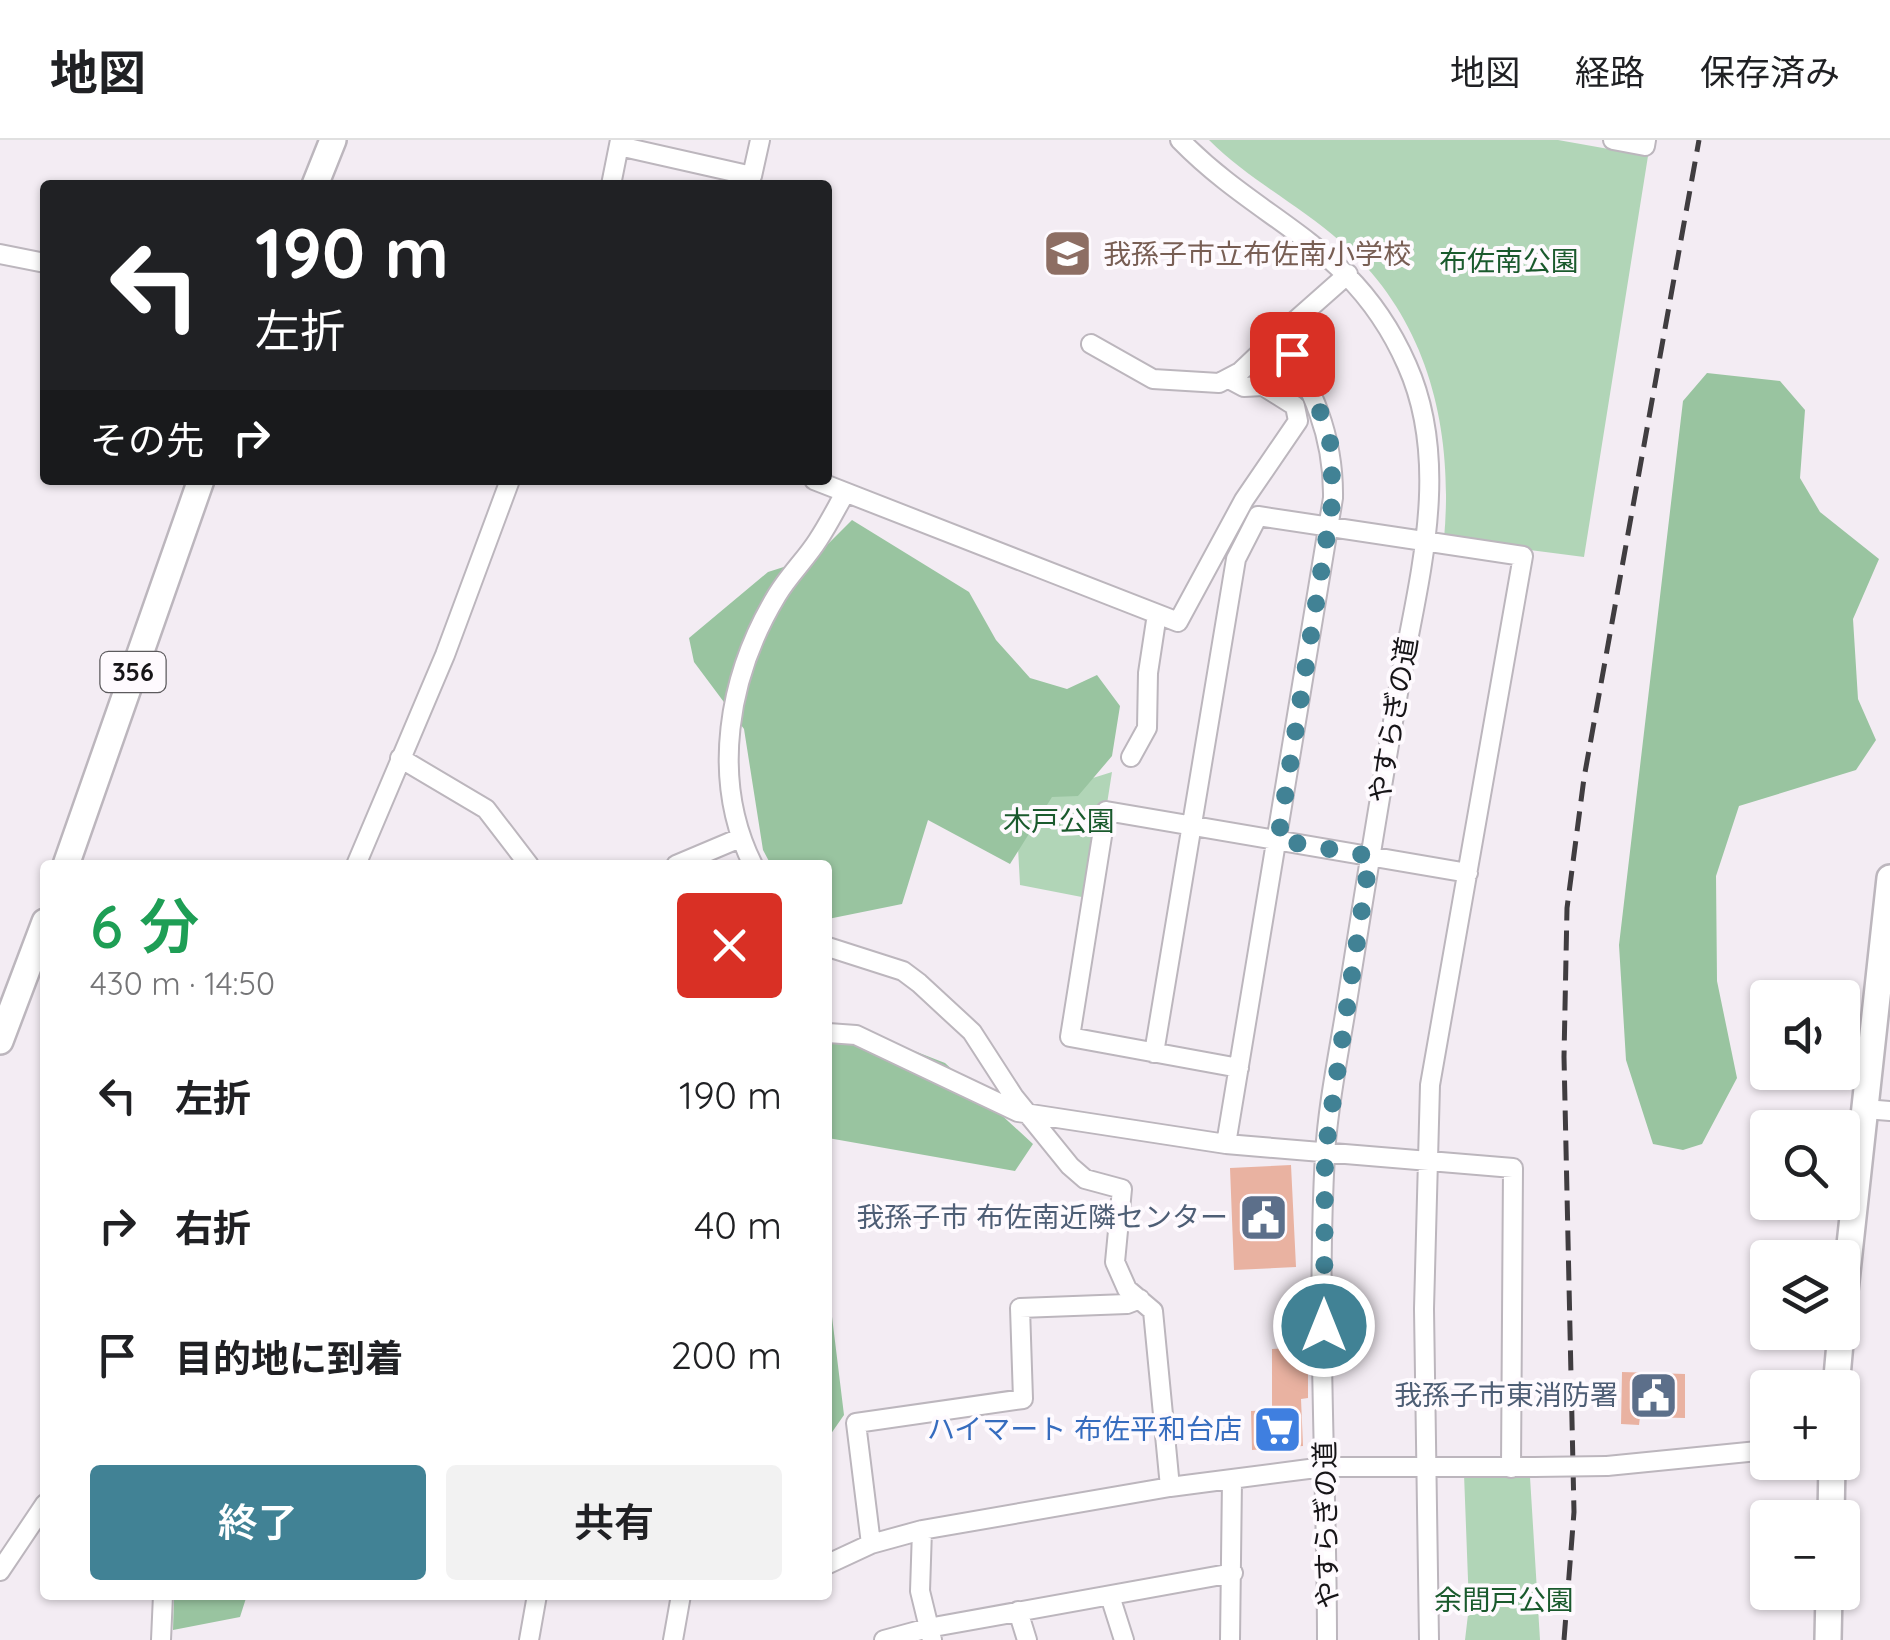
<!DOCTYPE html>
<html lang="ja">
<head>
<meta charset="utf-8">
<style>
  body { margin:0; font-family:Quicksand,"Noto Sans JP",sans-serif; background:#f2f2f2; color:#202124; height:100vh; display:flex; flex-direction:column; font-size:38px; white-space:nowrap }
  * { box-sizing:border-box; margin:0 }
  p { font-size:32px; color:#757577 }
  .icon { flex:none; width:55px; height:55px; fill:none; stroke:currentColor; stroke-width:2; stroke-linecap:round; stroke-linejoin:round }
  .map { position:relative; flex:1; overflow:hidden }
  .sheet { position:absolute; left:40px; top:720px; width:792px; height:740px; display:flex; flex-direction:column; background:#fff; border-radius:10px; box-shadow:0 2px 8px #0004 }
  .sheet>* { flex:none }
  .hud { position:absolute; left:40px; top:40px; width:792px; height:305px; border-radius:10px; box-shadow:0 2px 8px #0004; background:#202124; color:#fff; overflow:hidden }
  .controls { position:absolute; left:1750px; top:840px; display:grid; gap:20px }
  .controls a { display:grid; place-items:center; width:110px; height:110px; border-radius:10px; background:#fff; box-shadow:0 2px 8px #0004; font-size:50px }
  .pin { position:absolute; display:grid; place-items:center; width:85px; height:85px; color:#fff; margin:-42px; border-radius:20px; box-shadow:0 5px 15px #0006 }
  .me { position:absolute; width:110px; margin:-55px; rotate:0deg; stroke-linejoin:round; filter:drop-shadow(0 0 8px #0008) }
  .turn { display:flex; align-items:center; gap:35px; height:210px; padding:0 50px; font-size:45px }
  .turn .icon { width:130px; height:130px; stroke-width:2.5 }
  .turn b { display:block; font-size:70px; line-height:85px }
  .then { display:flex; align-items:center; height:95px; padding:0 50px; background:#0003; gap:20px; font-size:38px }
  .round { display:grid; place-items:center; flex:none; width:105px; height:105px; border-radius:10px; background:#f2f2f2 }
  .summary { display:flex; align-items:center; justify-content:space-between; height:170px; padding:0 50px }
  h1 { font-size:60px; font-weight:600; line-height:75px; color:#1e9e55 }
  .action { display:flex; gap:20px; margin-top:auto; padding:20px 50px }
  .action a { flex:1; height:115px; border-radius:10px; background:#418295; color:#fff; font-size:40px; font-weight:600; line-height:115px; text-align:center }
  .action a+a { background:#f2f2f2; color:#202124 }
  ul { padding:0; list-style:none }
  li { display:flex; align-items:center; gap:30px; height:130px; padding:0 50px }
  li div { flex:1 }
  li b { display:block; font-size:38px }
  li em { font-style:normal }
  header { display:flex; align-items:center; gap:60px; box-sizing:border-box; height:140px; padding:0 50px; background:#fff; border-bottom:2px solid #e0e0e0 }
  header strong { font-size:48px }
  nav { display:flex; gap:55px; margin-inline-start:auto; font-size:35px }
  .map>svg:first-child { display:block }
</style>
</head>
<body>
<header>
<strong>地図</strong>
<nav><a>地図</a><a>経路</a><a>保存済み</a></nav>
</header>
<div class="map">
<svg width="1890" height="1500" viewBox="0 0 1890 1500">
  <rect width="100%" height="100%" fill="#f3ecf3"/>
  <path fill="#b1d5b7" d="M1209 0H1558L1648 16 1584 417 1444 399C1454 288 1428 178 1341 102 1299 65 1248 39 1209 0Z
    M1013 614 1080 642 1112 632 1092 759 1020 745Z
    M1464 1334 1530 1337 1540 1500H1465L1469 1466Z"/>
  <path fill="#99c4a0" d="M1707 233 1780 241 1805 270 1800 338 1820 372 1879 419 1853 479 1858 559 1876 600 1856 630 1739 666 1716 736 1717 841 1737 938 1702 1004 1683 1010 1653 1004 1626 920 1619 805 1683 261Z
    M852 380 969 452 996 500 1030 538 1067 549 1097 535 1120 566 1112 616 1078 656 1052 657 1010 724 928 680 902 764 828 779V725H771L763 710 744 589 694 522 689 498 768 432 815 417Z
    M858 889 945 923 1033 1004 1015 1031 828 998V897Z
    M828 1144 844 1275 828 1298Z
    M247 1455 240 1477 173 1490 174 1455Z"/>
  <path fill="#e9b2a1" d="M1291 1025 1296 1127 1234 1130 1230 1028Z
    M1308 1207V1258L1301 1259 1303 1306 1252 1310 1251 1271 1272 1270V1209Z
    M1622 1232 1685 1234V1278L1640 1277 1639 1285 1621 1284Z"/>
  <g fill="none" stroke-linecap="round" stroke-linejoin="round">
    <defs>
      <path id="minor" d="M1180 0C1263 85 1354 104 1407 225 1454 330 1415 451 1397 559 1379 660 1363 761 1347 862 1339 912 1328 964 1325 1014 1316 1176 1327 1339 1327 1500
        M1613 0 1645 6 1646 0
        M619 6 752 36 760 0
        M611 45 620 0
        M0 114 45 123
        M1091 204 1153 239 1219 243 1240 232 1279 195
        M814 340 1178 482 1244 360 1298 281 1295 266 1263 246 1244 247 1229 239
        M1131 617 1147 588 1148 533 1157 474
        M400 618 486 669 529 725
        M356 725 445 515 510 340
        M676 725 740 698
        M753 725C710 639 728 536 777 455 789 435 806 419 818 400 828 385 836 369 845 353
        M828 807 903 831 919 843 972 892 1014 957 1070 1026 1085 1039 1122 1049 1115 1122 1127 1149 1153 1171 1170 1347
        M828 893 856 895 1018 972 1226 1004 1513 1028 1511 1328
        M1154 913 1236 419 1258 376 1523 416 1430 945 1424 1169 1429 1500
        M1239 928 1070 897 1106 671 1468 733
        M1865 969 1890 971
        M1226 1004 1333 358C1334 295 1312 247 1279 195L1348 134
        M1607 1326 1768 1310
        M922 1390 920 1451 932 1500
        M871 1404 856 1283 1023 1259 1020 1168 1127 1164 1140 1159
        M828 1424 871 1404 922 1390 1170 1347 1324 1327H1534
        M0 1431 45 1364
        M1110 1456 1124 1500
        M1018 1471 1027 1500
        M161 1500 163 1455
        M529 1500 537 1455
        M673 1500 681 1455
        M884 1500 928 1488 1233 1433
        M1230 1500 1232 1340"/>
      <path id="highway" d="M315 45 333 0
        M66 725 201 340
        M0 901 45 782
        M1842 1178 1890 738
        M1836 1248 1841 1192
        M1831 1378 1832 1322
        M1828 1500 1829 1452"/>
    </defs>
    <use href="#minor" stroke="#bcb6bd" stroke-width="22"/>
    <use href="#highway" stroke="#bcb6bd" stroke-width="30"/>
    <use href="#minor" stroke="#fff" stroke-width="18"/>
    <use href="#highway" stroke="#fff" stroke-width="25"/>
    <path stroke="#403d40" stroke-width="5" stroke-dasharray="20 10" stroke-linecap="butt" d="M1564 1500 1574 1372 1564 917 1567 768 1584 638 1699 0"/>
    <defs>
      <path id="minor-bridge" d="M1534 1327 1607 1326"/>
    </defs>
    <use href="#minor-bridge" stroke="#bcb6bd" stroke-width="22" stroke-linecap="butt"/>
    <use href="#minor-bridge" stroke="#fff" stroke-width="18"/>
  </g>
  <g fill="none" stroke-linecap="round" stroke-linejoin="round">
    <path stroke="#418295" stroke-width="18" stroke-dasharray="0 32.4" d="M1292 214 1316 260 1330 300 1333 358 1278 700 1370 716 1325 1013 1324 1186"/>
  </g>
  <defs>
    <symbol id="school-square" viewBox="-11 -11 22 22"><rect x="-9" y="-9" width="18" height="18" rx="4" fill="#8d6e63" stroke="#fefafe"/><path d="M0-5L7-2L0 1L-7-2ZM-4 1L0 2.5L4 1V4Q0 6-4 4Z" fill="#fff"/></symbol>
    <symbol id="civic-square" viewBox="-11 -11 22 22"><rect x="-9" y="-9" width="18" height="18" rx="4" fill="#5c6f8a" stroke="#fefafe"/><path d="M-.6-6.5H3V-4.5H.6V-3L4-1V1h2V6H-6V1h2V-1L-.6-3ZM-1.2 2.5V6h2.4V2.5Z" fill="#fff"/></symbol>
    <symbol id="supermarket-square" viewBox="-11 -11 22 22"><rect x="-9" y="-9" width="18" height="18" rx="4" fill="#3f7fe0" stroke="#fefafe"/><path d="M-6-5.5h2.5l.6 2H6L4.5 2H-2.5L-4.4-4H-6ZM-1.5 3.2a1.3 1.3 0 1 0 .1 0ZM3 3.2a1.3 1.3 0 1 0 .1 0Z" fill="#fff"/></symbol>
  </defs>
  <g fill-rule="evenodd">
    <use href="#school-square" x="1040" y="86" width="55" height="55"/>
    <use href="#civic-square" x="1236" y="1050" width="55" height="55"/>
    <use href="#civic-square" x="1626" y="1228" width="55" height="55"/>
    <use href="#supermarket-square" x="1250" y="1262" width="55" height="55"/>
  </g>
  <g text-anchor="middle" stroke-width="8" stroke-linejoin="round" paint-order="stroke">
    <rect fill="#fefafe" stroke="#5c5a5d" stroke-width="2.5" x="100.5" y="512" width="65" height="40" rx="8"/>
    <g font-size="25" font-weight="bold" fill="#171518">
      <text x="133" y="541">356</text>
    </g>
    <g font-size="28" fill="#785e54" stroke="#fefafe" text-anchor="start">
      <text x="1103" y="124">我孫子市立布佐南小学校</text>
    </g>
    <g font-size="28" fill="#1a5a2d" stroke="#fefafe">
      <text x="1509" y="131">布佐南公園</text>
      <text x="1059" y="691">木戸公園</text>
      <text x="1504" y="1470">余間戸公園</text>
    </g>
    <g font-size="28" fill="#171518" stroke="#fefafe">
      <text transform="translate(1393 580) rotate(-80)" y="10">やすらぎの道</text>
      <text transform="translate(1326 1385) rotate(-91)" y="10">やすらぎの道</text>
    </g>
    <g font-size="28" fill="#4e5e75" stroke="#fefafe" text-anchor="end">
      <text x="1228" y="1087">我孫子市 布佐南近隣センター</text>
      <text x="1618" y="1265">我孫子市東消防署</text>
    </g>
    <g font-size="28" fill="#366cbe" stroke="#fefafe" text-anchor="end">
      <text x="1242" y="1299">ハイマート 布佐平和台店</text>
    </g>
  </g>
</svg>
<div class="controls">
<a><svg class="icon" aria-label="sound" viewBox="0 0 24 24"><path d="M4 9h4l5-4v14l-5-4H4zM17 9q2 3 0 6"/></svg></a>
<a><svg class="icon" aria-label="search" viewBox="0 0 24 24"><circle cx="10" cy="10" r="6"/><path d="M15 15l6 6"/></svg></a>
<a><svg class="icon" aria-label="layers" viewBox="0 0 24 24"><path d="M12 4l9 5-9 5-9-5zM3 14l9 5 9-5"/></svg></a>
<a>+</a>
<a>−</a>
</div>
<div class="pin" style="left:1292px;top:214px;background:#d93025"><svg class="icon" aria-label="arrive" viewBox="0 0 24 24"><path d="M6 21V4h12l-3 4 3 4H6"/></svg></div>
<svg class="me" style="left:1324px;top:1186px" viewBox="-20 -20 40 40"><circle r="17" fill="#418295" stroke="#fff" stroke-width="3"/><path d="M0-11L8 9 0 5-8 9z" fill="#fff"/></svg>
<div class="hud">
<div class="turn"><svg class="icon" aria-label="left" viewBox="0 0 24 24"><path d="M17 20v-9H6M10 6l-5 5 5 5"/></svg><div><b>190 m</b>左折</div></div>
<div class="then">その先<svg class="icon" aria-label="right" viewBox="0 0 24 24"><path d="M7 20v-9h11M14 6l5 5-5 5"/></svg></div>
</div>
<section class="sheet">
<div class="summary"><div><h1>6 分</h1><p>430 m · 14:50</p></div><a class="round" style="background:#d93025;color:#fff"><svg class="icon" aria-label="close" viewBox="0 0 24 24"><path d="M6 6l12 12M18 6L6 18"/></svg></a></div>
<ul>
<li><svg class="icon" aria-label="left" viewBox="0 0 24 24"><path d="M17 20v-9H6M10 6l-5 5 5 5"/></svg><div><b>左折</b></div><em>190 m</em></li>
<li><svg class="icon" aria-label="right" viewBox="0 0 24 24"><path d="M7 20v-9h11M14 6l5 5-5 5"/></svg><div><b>右折</b></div><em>40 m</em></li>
<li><svg class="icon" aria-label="arrive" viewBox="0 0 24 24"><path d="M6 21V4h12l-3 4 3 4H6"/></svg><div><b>目的地に到着</b></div><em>200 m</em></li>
</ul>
<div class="action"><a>終了</a><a>共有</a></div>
</section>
</div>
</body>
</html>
